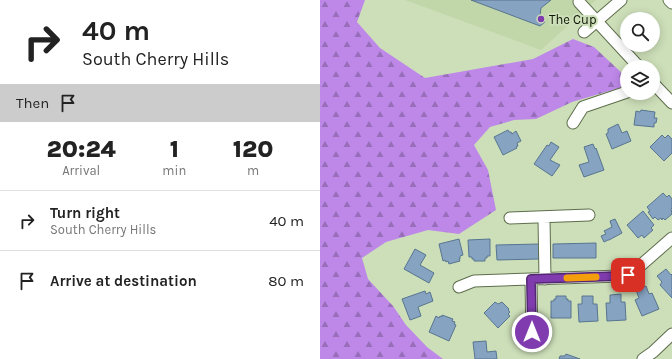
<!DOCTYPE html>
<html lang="en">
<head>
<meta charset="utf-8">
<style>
  body { margin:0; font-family:Karla,sans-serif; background:#f6f6f6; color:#222; height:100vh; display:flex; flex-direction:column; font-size:15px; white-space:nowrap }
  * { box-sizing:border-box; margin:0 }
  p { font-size:13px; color:#767676 }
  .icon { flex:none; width:22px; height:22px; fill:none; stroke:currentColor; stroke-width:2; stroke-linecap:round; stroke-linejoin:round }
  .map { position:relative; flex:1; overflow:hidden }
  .details { display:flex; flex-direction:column; background:#fff; width:320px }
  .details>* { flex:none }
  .banner { background:#fff; color:#222; overflow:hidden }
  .buttons { position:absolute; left:300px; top:12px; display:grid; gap:8px }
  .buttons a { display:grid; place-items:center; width:40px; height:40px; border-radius:50%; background:#fff; box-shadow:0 2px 10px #0003; font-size:20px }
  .pin { position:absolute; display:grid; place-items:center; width:34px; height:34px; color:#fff; margin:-17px; border-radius:8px; box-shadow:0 2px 6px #0006 }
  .me { position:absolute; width:44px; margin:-22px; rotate:0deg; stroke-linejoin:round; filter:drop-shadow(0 0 3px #0008) }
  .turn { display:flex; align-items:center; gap:14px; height:84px; padding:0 16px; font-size:18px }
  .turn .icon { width:52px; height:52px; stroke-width:2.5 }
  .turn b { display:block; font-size:28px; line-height:34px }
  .then { display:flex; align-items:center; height:38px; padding:0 16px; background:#0003; gap:8px; font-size:15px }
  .eta { display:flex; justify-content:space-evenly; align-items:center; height:68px; text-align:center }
  .eta b { font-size:24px; font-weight:800; line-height:28px }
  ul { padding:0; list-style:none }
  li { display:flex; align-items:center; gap:12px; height:60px; padding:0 16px; border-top:1px solid #e0e0e0 }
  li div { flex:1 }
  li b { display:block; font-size:15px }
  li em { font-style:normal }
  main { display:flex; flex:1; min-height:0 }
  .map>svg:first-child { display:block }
</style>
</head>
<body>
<main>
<section class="details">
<div class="banner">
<div class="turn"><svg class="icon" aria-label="right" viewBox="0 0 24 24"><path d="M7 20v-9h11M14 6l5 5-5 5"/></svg><div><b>40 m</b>South Cherry Hills</div></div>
<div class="then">Then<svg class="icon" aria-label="arrive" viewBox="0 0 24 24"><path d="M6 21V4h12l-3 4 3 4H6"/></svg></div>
</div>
<div class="eta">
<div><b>20:24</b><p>Arrival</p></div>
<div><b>1</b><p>min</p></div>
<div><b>120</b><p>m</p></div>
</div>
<ul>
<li><svg class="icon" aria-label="right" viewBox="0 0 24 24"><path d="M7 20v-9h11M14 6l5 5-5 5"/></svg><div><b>Turn right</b><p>South Cherry Hills</p></div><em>40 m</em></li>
<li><svg class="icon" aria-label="arrive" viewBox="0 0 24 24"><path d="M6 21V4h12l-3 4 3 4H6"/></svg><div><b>Arrive at destination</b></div><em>80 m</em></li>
</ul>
</section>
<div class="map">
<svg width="352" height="359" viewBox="0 0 352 359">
  <defs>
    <pattern id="forest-firs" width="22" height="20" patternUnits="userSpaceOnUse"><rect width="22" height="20" fill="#bd88e8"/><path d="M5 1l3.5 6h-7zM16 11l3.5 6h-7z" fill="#986eba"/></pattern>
  </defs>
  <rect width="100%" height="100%" fill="#cddfb9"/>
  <path fill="#c1d7aa" d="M85 0H276L221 50Z"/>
  <path fill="url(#forest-firs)" d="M0 0H45L37 22 60 48 105 78 213 59 253 39 274 47 303 74 306 86 252 102 216 119 194 120 170 127 154 145 168 170 176 210 139 234 108 230 66 242 42 258 48 279 73 306 86 325 107 347 123 359H0Z"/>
  <path fill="#86a3c1" stroke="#587590" d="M151 0H231L221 8 220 15 225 22 220 26Z
    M321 110 335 112 334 118H337L336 123H334V127L314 125 316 111 320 112Z
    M298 124 302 133 307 131 311 141 292 149 286 134 288 133V129Z
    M188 130 189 132H191L192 134 196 131 201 141 197 143 198 146 196 147 197 148 183 155 174 137Z
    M342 135 345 138 348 135 352 139V153L344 161 330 147Z
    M231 142 239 147 230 160 240 165 232 176 214 164 227 145 229 146Z
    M273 144 275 149 276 148 284 170 264 177 259 165 269 162 264 147Z
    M343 193 347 197 349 195 352 199V208L351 209 352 214 345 220 343 218 342 220 341 218 338 220 335 217 333 219 328 212 330 211 327 207Z
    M323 211 334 225 331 228 333 230 324 238 322 235 318 238 307 225Z
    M295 219 302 233 289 240H288L284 242 281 236 286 234 284 231 292 227 290 221Z
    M139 239 143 255 140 256V259H139L140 261 129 264 128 261 126 262 125 260 123 261 119 244Z
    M170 239V256H167V258H165V261H154V259H152V257H149L148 240Z
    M276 243V258H233V244Z
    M219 244V259L177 260 176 245Z
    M95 249 106 255 100 265 114 273 109 283 84 269Z
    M346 269 351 275 352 274V298L340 285 342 282 337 276Z
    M326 286 329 294 332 293 339 309 322 316 315 300 319 298 316 290Z
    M105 291 106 294 110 292 113 301 98 307 101 316 90 320 82 299Z
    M301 294V302H305L306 320 287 321 286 303H290V295Z
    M236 296H246V299H248V301H251V318H231V301H234V299H236Z
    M262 296H273V304H277L278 321 259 322 258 304H262Z
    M175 302 178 304 182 302 189 309 188 310 190 312 188 314 190 316 178 328 164 313Z
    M122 315 133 319 132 321 135 322 134 324 136 325 129 341 109 332 116 316 119 318 120 316 122 317Z
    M166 341 167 352 176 351 177 359H155L153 342Z
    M246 354 260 359H239L240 356H245Z"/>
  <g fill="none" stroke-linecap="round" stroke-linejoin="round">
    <defs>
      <path id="minor" d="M349 0 352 3
        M259 2 319 67
        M264 32 301 0
        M333 83 352 103
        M253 123 263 107 307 92
        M190 218 269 215
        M224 218 225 279
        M211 279 212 345
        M139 287 154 281 300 276 308 275 313 272 352 238
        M323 359 333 352 352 334"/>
    </defs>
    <use href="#minor" stroke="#5e6e4c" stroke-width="13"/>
    <use href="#minor" stroke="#fff" stroke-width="11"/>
  </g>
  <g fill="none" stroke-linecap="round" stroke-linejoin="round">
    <defs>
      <path id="route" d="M212 332 211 279 300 276 308 275"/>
    </defs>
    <use href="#route" stroke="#532772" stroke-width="10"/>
    <use href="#route" stroke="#803caf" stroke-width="7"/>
    <path stroke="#f59e0b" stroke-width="7" d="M247 278 276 277"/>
  </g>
  <circle fill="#803caf" stroke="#cddfb9" stroke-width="1.5" cx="221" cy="19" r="4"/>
  <g text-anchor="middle" stroke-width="4" stroke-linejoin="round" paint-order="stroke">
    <g font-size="13" fill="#0f1508" stroke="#cddfb9" text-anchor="start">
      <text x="229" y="24">The Cup</text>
    </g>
  </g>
</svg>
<div class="buttons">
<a><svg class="icon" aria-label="search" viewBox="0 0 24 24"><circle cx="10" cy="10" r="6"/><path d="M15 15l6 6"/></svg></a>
<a><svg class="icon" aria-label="layers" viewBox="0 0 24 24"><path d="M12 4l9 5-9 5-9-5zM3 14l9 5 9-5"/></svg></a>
</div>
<div class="pin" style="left:308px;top:275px;background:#d93025"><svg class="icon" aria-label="arrive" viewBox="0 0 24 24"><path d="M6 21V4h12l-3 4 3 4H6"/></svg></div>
<svg class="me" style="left:212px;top:332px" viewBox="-20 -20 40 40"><circle r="17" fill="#803caf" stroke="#fff" stroke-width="3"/><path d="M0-11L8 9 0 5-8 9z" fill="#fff"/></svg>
</div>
</main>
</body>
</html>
